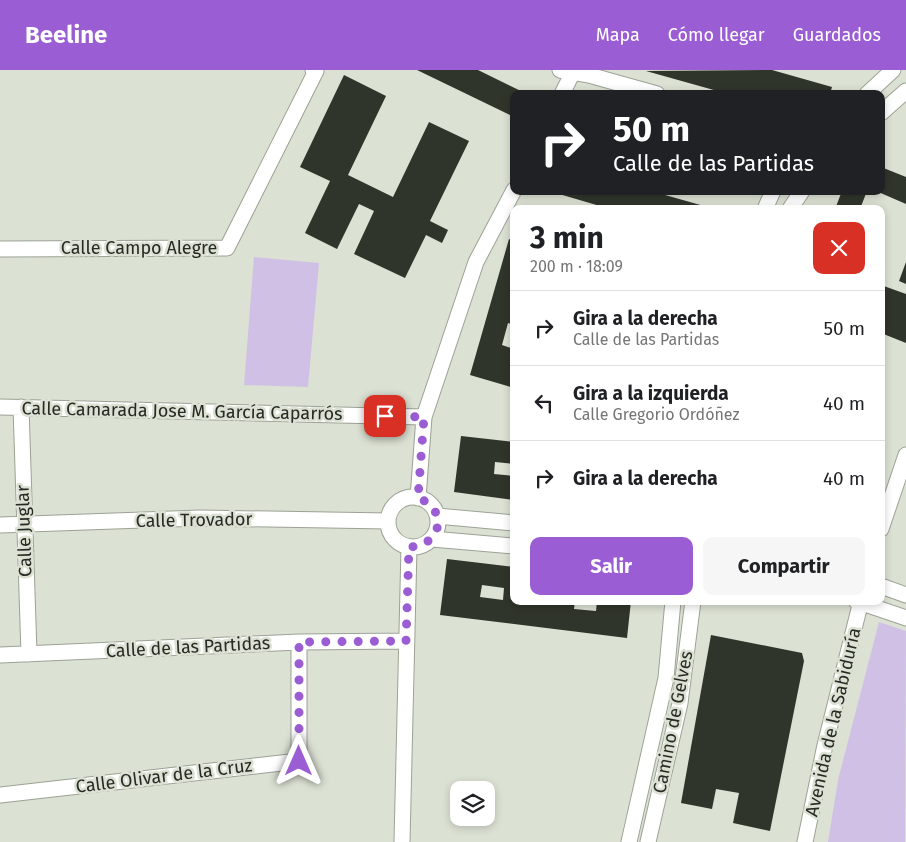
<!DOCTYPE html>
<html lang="es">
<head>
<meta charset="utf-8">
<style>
  body { margin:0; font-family:"Fira Sans",sans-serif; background:#f6f6f6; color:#202124; height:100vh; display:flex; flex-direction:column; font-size:19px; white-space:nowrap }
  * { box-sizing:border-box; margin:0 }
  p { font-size:16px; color:#757577 }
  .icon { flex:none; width:28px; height:28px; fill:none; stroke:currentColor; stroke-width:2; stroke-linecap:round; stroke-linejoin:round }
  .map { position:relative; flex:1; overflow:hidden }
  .details { position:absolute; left:510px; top:135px; width:375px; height:400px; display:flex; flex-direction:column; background:#fff; border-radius:10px; box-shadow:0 2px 8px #0003 }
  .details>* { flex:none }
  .hud { position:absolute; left:510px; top:20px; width:375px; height:105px; border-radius:10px; box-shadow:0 2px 8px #0003; background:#202124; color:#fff; overflow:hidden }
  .tools { position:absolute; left:450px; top:711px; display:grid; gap:10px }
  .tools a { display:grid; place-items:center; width:45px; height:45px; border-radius:10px; background:#fff; box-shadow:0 2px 8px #0003; font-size:25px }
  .pin { position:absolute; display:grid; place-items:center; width:42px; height:42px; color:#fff; margin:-21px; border-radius:10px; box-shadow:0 2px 8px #0006 }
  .me { position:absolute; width:55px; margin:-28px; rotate:0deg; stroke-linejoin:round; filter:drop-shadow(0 0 4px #0008) }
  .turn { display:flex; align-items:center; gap:18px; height:105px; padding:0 20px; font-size:22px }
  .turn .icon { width:65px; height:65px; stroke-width:2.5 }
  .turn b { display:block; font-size:35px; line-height:42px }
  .round { display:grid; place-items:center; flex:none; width:52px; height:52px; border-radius:10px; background:#f6f6f6 }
  .head { display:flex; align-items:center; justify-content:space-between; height:85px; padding:0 20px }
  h1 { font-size:30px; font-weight:700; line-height:38px }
  .cta { display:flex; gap:10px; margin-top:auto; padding:10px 20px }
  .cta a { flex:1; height:58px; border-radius:10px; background:#9b5dd3; color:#fff; font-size:20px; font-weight:700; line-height:58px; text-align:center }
  .cta a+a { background:#f6f6f6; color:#202124 }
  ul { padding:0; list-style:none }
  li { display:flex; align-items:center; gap:15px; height:75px; padding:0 20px; border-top:1px solid #e0e0e0 }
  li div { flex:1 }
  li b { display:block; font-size:19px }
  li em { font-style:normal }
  header { display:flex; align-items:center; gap:30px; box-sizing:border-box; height:70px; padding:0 25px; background:#9b5dd3; color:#fff }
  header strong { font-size:24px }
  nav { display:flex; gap:28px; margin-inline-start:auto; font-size:18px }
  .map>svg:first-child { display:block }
</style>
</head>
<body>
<header>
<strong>Beeline</strong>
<nav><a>Mapa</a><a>Cómo llegar</a><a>Guardados</a></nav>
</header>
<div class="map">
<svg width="906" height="772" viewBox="0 0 906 772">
  <rect width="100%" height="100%" fill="#dbe1d3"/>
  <path fill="#d1c0e5" d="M254 187 319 193 308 317 244 315Z
    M879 552 906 561 905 772H828L838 710Z"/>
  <path fill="#30352b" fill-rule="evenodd" d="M417 0H478L527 24H514V47Z
    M772 0 832 17 830 24H728L646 1Z
    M344 5 386 26 348 105 393 127 429 52 469 71 430 151 448 160 442 173 426 165 405 208 354 184 374 141 359 134 337 179 305 163 330 111 300 97Z
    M881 97 906 107V134L876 121H881Z
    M549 121H651L711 138 610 139Z
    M842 121H867L860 139H835Z
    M509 169 514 171V255L508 253 502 275 514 279V318L470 305Z
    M906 192V214L899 211Z
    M881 215 906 224V273L881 263Z
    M461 366 514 372V394L495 392 494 404 514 406V430L454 422Z
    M447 489 514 497V531L549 535V531H575L574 539 596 541 597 531H631L627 568 440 545ZM482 515 504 518 503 530 480 527Z
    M711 565 802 583 804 591 770 761 733 753 739 723 716 719 712 739 681 733Z"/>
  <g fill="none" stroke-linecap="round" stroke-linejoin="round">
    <defs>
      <path id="street" d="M560 0 589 5 657 24
        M562 24 574 0
        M867 24 893 0
        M881 43 906 21
        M765 139 773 121
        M790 139 802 121
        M0 179 227 178 316 1 313 0
        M0 337 424 347
        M21 337 29 584
        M388 452a25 25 0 1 1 50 0a25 25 0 1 1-50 0Z
        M418 428 424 347 476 192 514 120
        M437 446 514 453
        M0 455 200 448 388 451
        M881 459 906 385
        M432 469 514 476
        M881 516 906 525
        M856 531 906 548
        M0 585 299 572 406 571
        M0 725 299 691V572
        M402 772 409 477
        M629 772 666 608 673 531
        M648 772 680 633 693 531
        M805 772 825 675 861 531"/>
    </defs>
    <use href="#street" stroke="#9ca295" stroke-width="17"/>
    <use href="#street" stroke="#fff" stroke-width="15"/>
  </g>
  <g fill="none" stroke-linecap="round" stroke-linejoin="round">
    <path stroke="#9b5dd3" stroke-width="9" stroke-dasharray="0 16.2" d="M299 691V572L406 571 409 477C442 476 449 439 418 428L424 347 385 346"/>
  </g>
  <g text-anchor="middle" stroke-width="5" stroke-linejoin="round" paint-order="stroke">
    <g font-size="18" fill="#272a24" stroke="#dbe1d3">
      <text x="139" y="184">Calle Campo Alegre</text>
      <text transform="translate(182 341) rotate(1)" y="6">Calle Camarada Jose M. García Caparrós</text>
      <text transform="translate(194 450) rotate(-1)" y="6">Calle Trovador</text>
      <text transform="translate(24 461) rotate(-92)" y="6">Calle Juglar</text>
      <text transform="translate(188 577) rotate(-3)" y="6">Calle de las Partidas</text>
      <text transform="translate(673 652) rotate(-79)" y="6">Camino de Gelves</text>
      <text transform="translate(833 652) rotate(-77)" y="6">Avenida de la Sabiduría</text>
      <text transform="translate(164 706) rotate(-7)" y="6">Calle Olivar de la Cruz</text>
    </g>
  </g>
</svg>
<div class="tools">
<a><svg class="icon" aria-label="layers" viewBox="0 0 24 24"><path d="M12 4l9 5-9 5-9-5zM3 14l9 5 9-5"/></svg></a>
</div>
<div class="pin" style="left:385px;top:346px;background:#d93025"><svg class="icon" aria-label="arrive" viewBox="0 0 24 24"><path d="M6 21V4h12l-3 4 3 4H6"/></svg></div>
<svg class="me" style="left:299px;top:691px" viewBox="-20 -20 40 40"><path d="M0-17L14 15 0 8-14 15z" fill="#9b5dd3" stroke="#fff" stroke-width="4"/></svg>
<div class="hud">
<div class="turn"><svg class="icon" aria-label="right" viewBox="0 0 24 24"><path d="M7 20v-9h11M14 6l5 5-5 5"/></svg><div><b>50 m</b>Calle de las Partidas</div></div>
</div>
<section class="details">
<div class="head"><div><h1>3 min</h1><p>200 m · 18:09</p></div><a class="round" style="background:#d93025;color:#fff"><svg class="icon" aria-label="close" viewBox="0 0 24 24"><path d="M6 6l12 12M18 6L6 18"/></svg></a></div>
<ul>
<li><svg class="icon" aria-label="right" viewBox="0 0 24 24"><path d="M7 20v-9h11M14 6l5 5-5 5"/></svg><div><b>Gira a la derecha</b><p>Calle de las Partidas</p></div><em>50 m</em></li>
<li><svg class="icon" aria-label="left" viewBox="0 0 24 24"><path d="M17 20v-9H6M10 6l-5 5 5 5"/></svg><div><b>Gira a la izquierda</b><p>Calle Gregorio Ordóñez</p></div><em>40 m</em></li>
<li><svg class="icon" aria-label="right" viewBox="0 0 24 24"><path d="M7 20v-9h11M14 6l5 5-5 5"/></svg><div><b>Gira a la derecha</b></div><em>40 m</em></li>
</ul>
<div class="cta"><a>Salir</a><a>Compartir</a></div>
</section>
</div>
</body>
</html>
